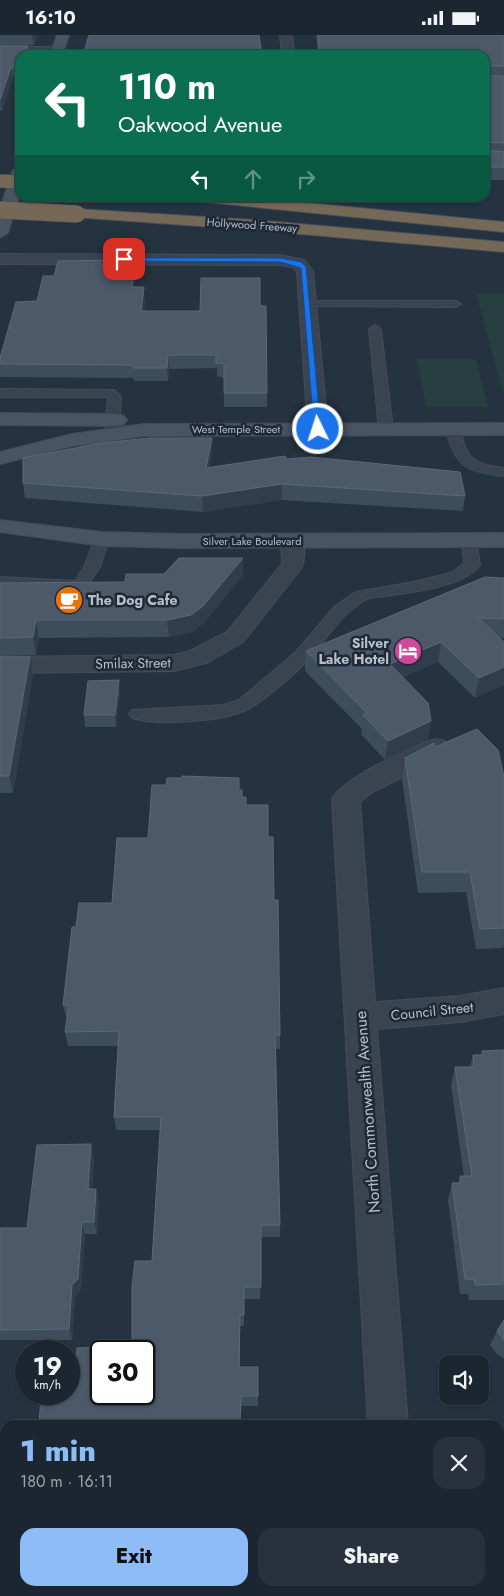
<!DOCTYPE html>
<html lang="en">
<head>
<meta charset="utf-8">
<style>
  body { margin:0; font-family:Jost,sans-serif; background:#29323c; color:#f1f3f6; height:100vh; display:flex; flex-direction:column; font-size:19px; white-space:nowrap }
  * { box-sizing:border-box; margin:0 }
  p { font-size:16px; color:#a0a5ab }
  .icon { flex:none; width:28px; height:28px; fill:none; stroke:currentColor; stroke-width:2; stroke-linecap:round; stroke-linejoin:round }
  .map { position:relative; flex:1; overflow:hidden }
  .drawer { position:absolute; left:0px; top:1385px; width:505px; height:176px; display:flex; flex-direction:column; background:#1c2630; border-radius:15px 15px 0 0; box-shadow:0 1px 4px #0004,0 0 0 1px #3a434c }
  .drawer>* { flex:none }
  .banner { position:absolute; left:15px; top:15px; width:475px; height:152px; border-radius:15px; box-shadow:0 1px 4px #0004,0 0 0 1px #3a434c; background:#0b6e4f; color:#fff; overflow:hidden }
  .buttons { position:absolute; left:439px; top:1320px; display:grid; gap:10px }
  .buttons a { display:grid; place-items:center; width:50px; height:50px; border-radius:10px; background:#1c2630; box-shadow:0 1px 4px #0004,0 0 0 1px #3a434c; font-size:25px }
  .speed { position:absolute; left:15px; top:1305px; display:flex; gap:10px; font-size:25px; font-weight:700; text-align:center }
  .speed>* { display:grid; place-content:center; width:65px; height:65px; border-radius:50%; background:#1c2630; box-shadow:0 1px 4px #0004,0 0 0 1px #3a434c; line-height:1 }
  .speed small { font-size:12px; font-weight:400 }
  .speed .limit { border:2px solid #111; border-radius:8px; background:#fff; color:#111 }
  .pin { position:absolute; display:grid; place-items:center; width:42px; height:42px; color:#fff; margin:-21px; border-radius:10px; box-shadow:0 2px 8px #0006 }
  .me { position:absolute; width:55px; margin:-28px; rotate:356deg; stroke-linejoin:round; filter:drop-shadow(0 0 4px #0008) }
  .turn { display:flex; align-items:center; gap:18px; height:105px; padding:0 20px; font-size:22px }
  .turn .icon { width:65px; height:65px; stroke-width:2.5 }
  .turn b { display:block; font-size:35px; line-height:42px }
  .lanes { display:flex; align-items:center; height:48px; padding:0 20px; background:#0003; justify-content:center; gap:25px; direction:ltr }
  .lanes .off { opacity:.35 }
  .round { display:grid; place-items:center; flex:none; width:52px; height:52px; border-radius:15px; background:#29323c }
  .head { display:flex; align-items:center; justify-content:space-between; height:85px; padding:0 20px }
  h1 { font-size:30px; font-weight:800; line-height:38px; color:#8ebcf7 }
  .cta { display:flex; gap:10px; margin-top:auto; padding:10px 20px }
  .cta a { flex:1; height:58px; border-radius:15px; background:#8ebcf7; color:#111; font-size:20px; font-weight:800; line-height:58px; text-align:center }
  .cta a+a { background:#29323c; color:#f1f3f6 }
  .status { display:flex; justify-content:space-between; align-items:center; height:35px; padding:0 25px; background:#1c2630; direction:ltr }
  .status svg { height:14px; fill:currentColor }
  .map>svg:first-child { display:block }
</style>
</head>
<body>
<div class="status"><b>16:10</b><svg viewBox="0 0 49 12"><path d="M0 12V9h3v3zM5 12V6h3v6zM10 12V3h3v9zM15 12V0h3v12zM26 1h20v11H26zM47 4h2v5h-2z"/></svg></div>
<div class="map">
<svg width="504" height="1561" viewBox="0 0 504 1561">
  <rect width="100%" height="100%" fill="#253240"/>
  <path fill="#273f41" d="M476 258H504V358H503Z
    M417 324H476L488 372H426Z"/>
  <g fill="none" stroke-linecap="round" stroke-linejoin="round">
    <defs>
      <path id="service" d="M308 266H455L461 269 455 272 304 271V267Z
        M375 290 381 294 393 394 386 398 379 394 369 294Z
        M0 354 114 355 121 362 119 398 112 402 105 398 108 363 106 362H0Z
        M453 390 460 394C466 424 474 430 504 433V441C468 438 454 431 446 394Z
        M102 500 109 504 100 532 85 554 0 552V542L75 546 84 532 95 504Z
        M469 500 476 504 480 530C465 551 415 557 391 560 383 562 372 561 365 565 342 578 327 603 310 623 297 637 268 662 252 672 229 687 158 691 132 683L129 679 132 675 224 670 239 665 296 617 335 571 356 557 419 546 453 537 464 528 462 504Z"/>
      <path id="minor" d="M280 0H292L294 20H282Z
        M0 12H57L63 16 57 20H0Z
        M0 219 280 220 304 225 313 236 328 394 325 398H311L308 394 297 237 293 232 280 230 0 229Z
        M292 499 300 501C306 510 306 526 300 535L243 607 207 628 173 636 0 638V622L173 620 190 616 227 597 282 529 281 506 284 501Z
        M436 704 445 706 449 713 445 720 371 758 360 767 375 967 460 961 504 953V979L460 987 377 994 408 1390H368L332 764C344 743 412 711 436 704Z
        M377 1556H421L422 1561H378Z"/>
      <path id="secondary" d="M57 0H69L62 20H50Z
        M20 131V158L8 198 0 203V174L13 135Z
        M0 378 117 379 124 381 127 385 124 389 117 391 0 390Z
        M504 388V400L144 401 72 411 0 429V417L72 399 144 389Z
        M0 485 102 497 180 499 504 498V512L180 513 102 511 0 497Z"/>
      <path id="motorway" d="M188 162H246L504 187V197L195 166Z
        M77 174 255 185 504 207V217L255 195 72 182 69 179 72 176Z"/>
    </defs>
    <use href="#service" stroke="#434d59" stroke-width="2"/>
    <use href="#minor" stroke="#434d59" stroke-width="2"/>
    <use href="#secondary" stroke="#434d59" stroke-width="2"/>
    <use href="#motorway" stroke="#444f5a" stroke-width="2"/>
    <use href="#service" fill="#3a4450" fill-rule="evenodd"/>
    <use href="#minor" fill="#3a4450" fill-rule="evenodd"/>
    <use href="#secondary" fill="#485363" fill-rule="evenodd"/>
    <use href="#motorway" fill="#766857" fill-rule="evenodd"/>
    <defs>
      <path id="motorway-bridge-far1" d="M0 146 20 147"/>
      <path id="motorway-bridge" d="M0 175 77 179"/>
    </defs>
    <use href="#motorway-bridge-far1" stroke="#444f5a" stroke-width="14" stroke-linecap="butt"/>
    <use href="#motorway-bridge" stroke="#444f5a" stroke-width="18" stroke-linecap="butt"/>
    <use href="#motorway-bridge-far1" stroke="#766857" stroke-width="13"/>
    <use href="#motorway-bridge" stroke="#766857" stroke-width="17"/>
  </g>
  <path fill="#3e4d5c" d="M0 0H38L34 10 0 11Z
    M316 0H504V145H485V20H318Z
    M0 11H28L29 20H20V42H13L2 76H0Z
    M121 237 135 250V252L145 265 144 276H200L260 271 267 358V372H224V343L217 341V333L169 334 168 346H134V343L0 342V323L37 266 54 241Z
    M212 403V418L209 433 287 424 465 461 463 476 281 465 203 477 25 463 23 448Z
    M243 523V540L204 588 192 597 169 602 39 603 36 620 0 621V548L125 547Z
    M504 543V603H499L504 607V650L475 663 438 627 403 642 428 705 385 725 361 699 362 694 305 636 306 616Z
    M0 622 33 639 13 758H0Z
    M120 657 116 692H85L84 680Z
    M435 712 504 742V909L503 913 476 914 466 857 418 858 402 744 405 723Z
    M239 755 246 770 268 802 274 865 280 1000V1014H276L280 1190V1202H261L260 1264H244V1291H240V1332H258V1371H241L73 1359 132 1311 152 1226 160 1095H116L114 1082 118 1011H68L65 997 67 985 63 970 76 892 112 868 148 803Z
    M504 1015V1265H469L468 1259H460L448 1165 452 1148H458L460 1141H464L451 1051 455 1032H470L473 1020H481L482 1016Z
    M94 1122 92 1154H96L99 1167 97 1199H85L81 1255 75 1261 72 1305H0V1193H27Z
    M504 1285V1323L498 1320 490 1310 497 1296Z
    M502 1417H504V1500L502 1485H500V1421Z
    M504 1535V1553L502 1537Z"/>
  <path fill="#2f3d4c" d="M32 0H38L34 10Z
    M28 11 29 20H24Z
    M20 28V42L18 32Z
    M11 32 13 42 2 76 0 65Z
    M120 225 121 238 118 237Z
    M134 237 135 250 133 265 132 252Z
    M144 252 145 265 142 289 141 276Z
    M168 320 169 334 168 346 167 333Z
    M212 403V418L206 448V433Z
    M282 449 281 465 203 477 202 461Z
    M243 523V540L204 588 192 597 169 602 167 585Z
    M36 585 39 603 36 620 33 602Z
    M441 607 438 627 388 649 390 629Z
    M30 622 33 639 13 758 9 741Z
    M504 632V650L475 663 479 643Z
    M119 645 120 657 116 692 115 680Z
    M431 686 428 705 385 725 388 706Z
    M91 1109 94 1122 91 1167 88 1154Z
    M96 1154 99 1167 97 1199 94 1187Z
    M82 1187 85 1199 81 1255 75 1261 72 1305 69 1294 72 1250Z"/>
  <path fill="#4b5968" stroke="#5c6977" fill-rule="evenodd" d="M89 0H259L262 20H83Z
    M318 0H504V31H485V41H504V108L487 107 485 114V20H320Z
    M0 11H28L24 20H20V28L18 32H11L0 65Z
    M485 115 504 117V132H485Z
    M120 225 118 237H134L132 252H144L141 276H200L201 243H260V271H266L267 358H224V329L216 328V320H168L167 333H133V330L0 329V323L16 267 37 266 43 241H54L58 226Z
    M150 403H212L206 433 285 421 287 424 311 422 460 437 465 461 282 449 202 461 23 448V423L101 408Z
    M179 523H243L203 571 191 580 167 585H36L33 602 0 603V548L125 547 126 539H164Z
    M485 542 504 543V584L478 583 504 607V632L479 643 441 607 390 629 428 668 431 686 388 706 363 680 367 678 306 616Z
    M0 622H30L9 741H0V634H3L0 632Z
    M119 645 115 680H84L88 646Z
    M477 694 498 715 504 742V893L480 894 470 837H422L405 723 434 708 435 712Z
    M182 741 239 743V755H242V762H246V770H268V802H273L274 865H278L280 1000H275L280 1190H261V1252H244V1280H240L239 1332H258V1361H241L240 1390H39L41 1360 73 1359 77 1313 132 1311V1251L135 1226H152L161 1082H114L119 996 65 997 69 970H63L72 892H76L79 868H112L117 803H148L152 750H166L167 743H182ZM101 1316H144V1359H101Z
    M504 1015V1249L475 1250 474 1244H465L452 1148H461L460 1141H472L455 1032H474L473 1020H483L482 1016Z
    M91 1109 88 1154H96L94 1187H82L78 1244 72 1250 69 1294 0 1295V1193H27L37 1110Z
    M504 1285V1305L497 1296Z
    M502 1417H504V1432Z
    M500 1435H504V1474H502L500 1456Z
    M106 1556H253V1561H106Z"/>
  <path fill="#1a73e8" stroke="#114b97" d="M124 223H280L301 227 306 231 321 396 314 394 301 233 280 227 122 226Z"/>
  <defs>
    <symbol id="cafe-disc" viewBox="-11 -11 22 22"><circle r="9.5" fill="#e8710a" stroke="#1e2935"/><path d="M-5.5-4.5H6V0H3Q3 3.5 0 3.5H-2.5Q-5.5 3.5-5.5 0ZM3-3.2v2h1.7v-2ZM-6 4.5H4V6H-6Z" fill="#fff"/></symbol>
    <symbol id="hotel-disc" viewBox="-11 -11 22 22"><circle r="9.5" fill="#d1479c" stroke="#1e2935"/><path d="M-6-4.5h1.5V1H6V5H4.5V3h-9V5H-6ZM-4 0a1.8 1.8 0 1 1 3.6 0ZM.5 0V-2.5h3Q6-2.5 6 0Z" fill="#fff"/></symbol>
  </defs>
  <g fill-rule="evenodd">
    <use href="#cafe-disc" x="53" y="549" width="32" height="32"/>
    <use href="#hotel-disc" x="392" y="600" width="32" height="32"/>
  </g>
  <g text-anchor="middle" stroke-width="5" stroke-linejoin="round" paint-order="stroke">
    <g font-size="11" fill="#b6bfca" stroke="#1e2935">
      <text transform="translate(252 190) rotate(4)" y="4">Hollywood Freeway</text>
      <text x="236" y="398">West Temple Street</text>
      <text x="252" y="510">Silver Lake Boulevard</text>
    </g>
    <g font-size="14" font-weight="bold" fill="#b6bfca" stroke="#1e2935" text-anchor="start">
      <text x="88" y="570">The Dog Cafe</text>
      <text x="389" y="613" text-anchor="end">Silver<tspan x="389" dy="16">Lake Hotel</tspan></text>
    </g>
    <g font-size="14" fill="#b6bfca" stroke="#1e2935">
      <text transform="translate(133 628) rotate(-1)" y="5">Smilax Street</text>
      <text transform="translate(432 976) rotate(-6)" y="5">Council Street</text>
    </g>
    <g font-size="16" fill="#b6bfca" stroke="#1e2935">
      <text transform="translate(367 1077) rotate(-94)" y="6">North Commonwealth Avenue</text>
    </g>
  </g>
</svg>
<div class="buttons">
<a><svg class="icon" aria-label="sound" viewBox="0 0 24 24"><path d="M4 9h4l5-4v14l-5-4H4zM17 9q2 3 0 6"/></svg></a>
</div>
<div class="speed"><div>19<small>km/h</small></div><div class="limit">30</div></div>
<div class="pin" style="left:124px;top:224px;background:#d93025"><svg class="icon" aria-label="arrive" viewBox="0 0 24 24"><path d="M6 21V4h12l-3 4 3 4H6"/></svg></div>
<svg class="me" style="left:318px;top:394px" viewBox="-20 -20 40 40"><circle r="17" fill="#1a73e8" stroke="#fff" stroke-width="3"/><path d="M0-11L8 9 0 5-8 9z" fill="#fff"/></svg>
<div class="banner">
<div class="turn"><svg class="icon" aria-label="left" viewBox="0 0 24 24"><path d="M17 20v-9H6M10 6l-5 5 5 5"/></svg><div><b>110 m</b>Oakwood Avenue</div></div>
<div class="lanes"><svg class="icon" aria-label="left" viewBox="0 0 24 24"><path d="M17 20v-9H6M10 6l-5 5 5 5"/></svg><svg class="icon off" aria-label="ahead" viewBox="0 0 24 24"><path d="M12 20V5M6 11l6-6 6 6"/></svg><svg class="icon off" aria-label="right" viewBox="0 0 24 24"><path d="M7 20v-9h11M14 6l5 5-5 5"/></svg></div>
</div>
<section class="drawer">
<div class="head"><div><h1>1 min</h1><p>180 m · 16:11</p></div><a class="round"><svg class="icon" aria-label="close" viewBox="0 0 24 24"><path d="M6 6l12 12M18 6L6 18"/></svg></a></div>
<div class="cta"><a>Exit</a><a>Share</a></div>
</section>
</div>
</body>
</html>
